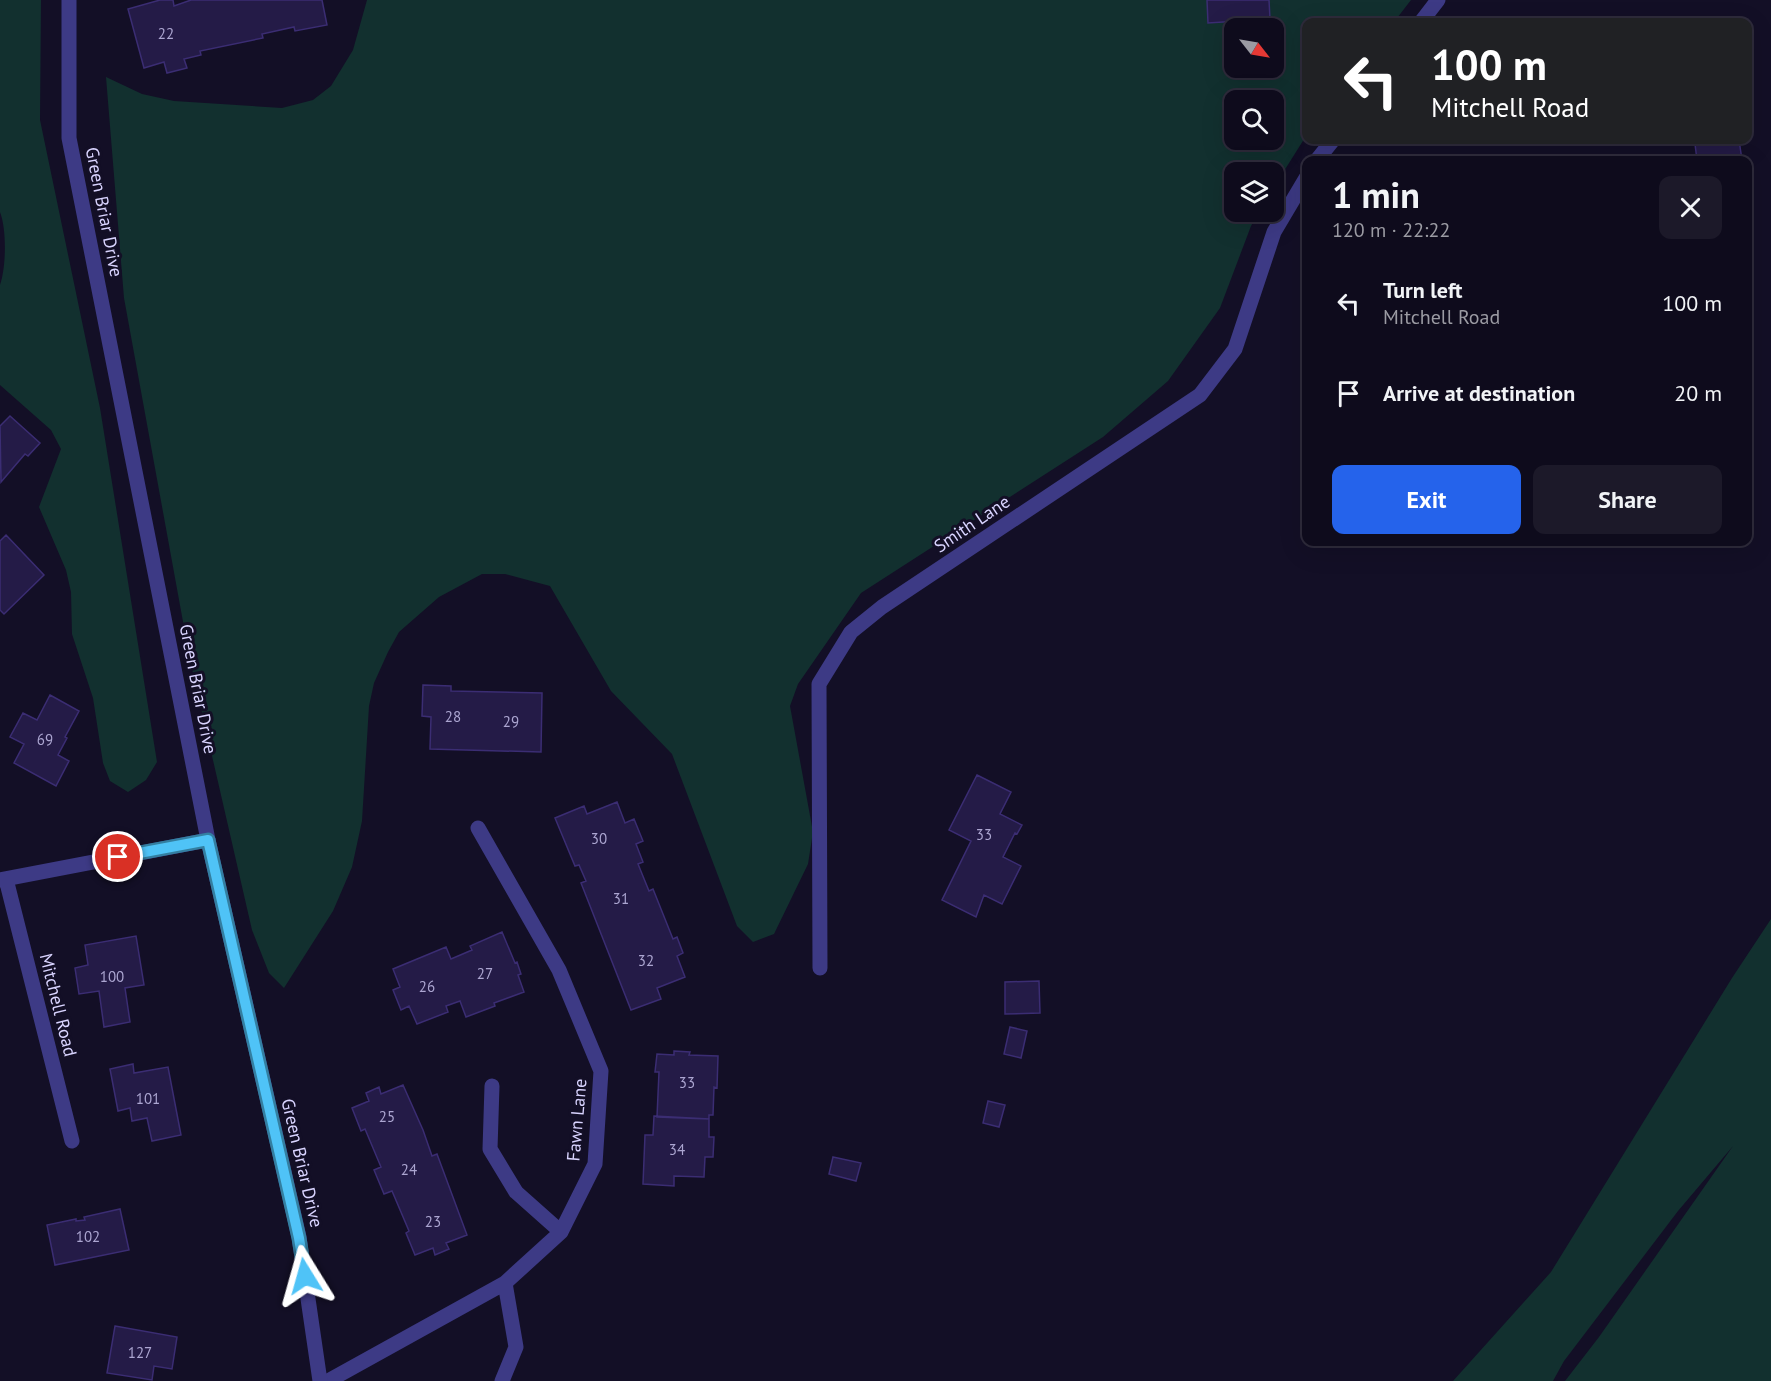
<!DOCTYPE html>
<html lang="en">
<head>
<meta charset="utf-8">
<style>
  body { margin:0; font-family:"PT Sans",sans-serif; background:#1c1929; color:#f1f3f6; height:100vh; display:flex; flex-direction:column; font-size:22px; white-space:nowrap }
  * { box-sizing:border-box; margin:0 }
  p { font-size:20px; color:#9b9ba3 }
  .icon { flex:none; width:33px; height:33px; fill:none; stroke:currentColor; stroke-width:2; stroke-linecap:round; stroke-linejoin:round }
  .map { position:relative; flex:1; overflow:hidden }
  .sheet { position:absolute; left:1302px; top:156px; width:450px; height:390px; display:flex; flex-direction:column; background:#0e0b1c; border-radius:12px; box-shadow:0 6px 24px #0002,0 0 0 2px #2e2b3b }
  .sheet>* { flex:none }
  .hud { position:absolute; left:1302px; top:18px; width:450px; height:126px; border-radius:12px; box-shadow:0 6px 24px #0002,0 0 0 2px #2e2b3b; background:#202124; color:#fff; overflow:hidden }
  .needle { width:39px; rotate:121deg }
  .controls { position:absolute; left:1224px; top:18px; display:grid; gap:12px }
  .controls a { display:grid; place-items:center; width:60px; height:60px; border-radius:12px; background:#0e0b1c; box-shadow:0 6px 24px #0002,0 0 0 2px #2e2b3b; font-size:30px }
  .pin { position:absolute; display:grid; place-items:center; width:51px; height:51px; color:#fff; margin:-26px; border:3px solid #fff; border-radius:50%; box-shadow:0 2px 6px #0007 }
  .me { position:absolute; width:66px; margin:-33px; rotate:352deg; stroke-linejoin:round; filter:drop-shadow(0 0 4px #0008) }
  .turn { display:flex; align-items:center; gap:21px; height:126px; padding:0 30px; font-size:27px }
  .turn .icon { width:78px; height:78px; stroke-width:2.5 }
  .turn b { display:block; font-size:42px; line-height:51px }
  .round { display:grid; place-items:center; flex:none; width:63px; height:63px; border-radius:12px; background:#1c1929 }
  .head { display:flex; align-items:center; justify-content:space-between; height:102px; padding:0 30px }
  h1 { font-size:36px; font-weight:700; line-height:45px }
  .cta { display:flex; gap:12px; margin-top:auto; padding:12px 30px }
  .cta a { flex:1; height:69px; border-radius:12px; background:#2563eb; color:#fff; font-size:24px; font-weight:700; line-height:69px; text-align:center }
  .cta a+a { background:#1c1929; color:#f1f3f6 }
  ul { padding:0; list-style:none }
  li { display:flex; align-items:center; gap:18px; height:90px; padding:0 30px }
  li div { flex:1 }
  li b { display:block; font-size:22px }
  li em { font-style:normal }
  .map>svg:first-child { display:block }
</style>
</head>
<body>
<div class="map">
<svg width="1771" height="1381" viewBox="0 0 1771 1381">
  <rect width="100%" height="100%" fill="#130f26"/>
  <path fill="#12302f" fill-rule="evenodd" d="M0 0H41L40 120 100 408 157 762 146 780 128 792 110 781 103 763 93 698 72 634 71 592 66 570 39 507 61 449 51 430 0 385V285C6 268 7 230 0 212Z
    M367 0H1411L1394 22H1306V136L1274 187V172H1234V212H1259L1251 226 1220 308 1168 381 1103 437 861 593 798 684 790 706 813 832 808 864 774 934 753 942 737 926 672 754 611 691 550 586 505 574H482L439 597 399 632 388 652 374 683 369 706 362 821 352 867 333 911 284 988 269 973 252 930 190 660 124 298 106 77 142 94 174 101 282 108 313 100 331 86 353 50ZM1234 28H1274V68H1234ZM1234 100H1274V140H1234Z
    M1771 919V1381H1565L1599 1337 1733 1146 1678 1211 1564 1361 1553 1381H1453L1551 1272 1732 978Z"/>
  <path fill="#241b47" stroke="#3b2d73" stroke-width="1.5" d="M160 0H173L174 6 191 0H322L327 25 295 31 294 27 262 34 263 38 200 51 201 55 184 59 187 68 167 73 164 62 144 68 128 9Z
    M1207 0H1269L1270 19 1208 23Z
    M1687 140H1739L1742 160H1697L1695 144 1688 145Z
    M10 416 40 443 28 456 25 454 1 482 0 426Z
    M6 535 44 575 4 614 0 610V541Z
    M423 685 451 686V691L542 693 541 752 430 749 431 717 422 716Z
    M50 695 79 711 65 737 67 738 58 755 69 761 56 786 14 763 24 744 10 737 23 713 37 720Z
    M977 775 1011 792 1000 814 1022 825 1017 834 1015 833 1003 857 1021 866 1002 904 984 895 976 917 942 900 971 841 949 830Z
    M617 802 625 823 634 819 643 841 636 844 643 862 638 864 649 891 653 889 673 939 677 937 683 953 677 956 685 977 657 988 661 999 631 1010 581 883 586 881 579 865 575 866 555 818 584 806 587 814Z
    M502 932 515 963 517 962 521 974 518 975 524 992 494 1003 495 1006 466 1017 460 1001 446 1006 448 1012 417 1024 409 1006 401 1010 393 990 400 987 393 969 446 947 451 959 472 950 470 946Z
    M136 936 144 985 125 988 130 1022 104 1027 99 991 79 994 75 968 88 965 85 945Z
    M1039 981 1040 1013 1005 1014V982Z
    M1010 1027 1027 1031 1021 1058 1004 1054Z
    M674 1051 690 1052 689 1055 718 1056 717 1088 714 1087 713 1115H709V1119L657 1117 659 1072H655L657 1054 674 1055Z
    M133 1064 134 1073 168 1067 181 1135 152 1141 147 1118 132 1121 130 1108 118 1111 110 1069Z
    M403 1085 423 1130 432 1156 437 1154 467 1235 446 1243 449 1249 435 1255 433 1248 415 1255 406 1233 409 1231 392 1191 384 1194 374 1170 381 1167 365 1129 361 1131 352 1108 369 1101 366 1093 379 1087 381 1094Z
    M988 1101 1005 1105 999 1127 983 1123Z
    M654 1116 709 1119V1137H714L713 1157H705L704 1177 674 1176V1186L643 1184 645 1135H653Z
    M833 1157 861 1163 856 1181 829 1174Z
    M120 1209 129 1250 55 1265 47 1225 76 1219V1221L85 1220 84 1217Z
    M115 1326 177 1337 172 1369 154 1366 152 1380 107 1373Z"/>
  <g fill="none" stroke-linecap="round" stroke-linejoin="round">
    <path stroke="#3d3a85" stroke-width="15" d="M1421 22 1438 0
      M1317 160 1333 140
      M6 879 72 1141
      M0 880 208 840
      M820 968 819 684 851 632 882 607 1200 395 1235 349 1274 232 1306 178
      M492 1086 490 1149 516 1192 561 1232
      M328 1381 505 1283 561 1232 595 1164 601 1071 559 970 478 828
      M502 1381 516 1347 505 1283"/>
    <path stroke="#3d3a85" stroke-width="15" d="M69 0V138L208 840 299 1237 320 1381"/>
  </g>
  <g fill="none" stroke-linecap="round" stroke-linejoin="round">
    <defs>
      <path id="route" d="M118 857 208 840 299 1238 305 1276"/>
    </defs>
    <use href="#route" stroke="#337fa1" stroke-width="15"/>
    <use href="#route" stroke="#4fc3f7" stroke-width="10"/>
  </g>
  <g text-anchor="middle" stroke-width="6" stroke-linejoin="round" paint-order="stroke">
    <g font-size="15" fill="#aca6d1">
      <text x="166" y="39">22</text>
      <text x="453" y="722">28</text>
      <text x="511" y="727">29</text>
      <text x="45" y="745">69</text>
      <text x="984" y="840">33</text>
      <text x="599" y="844">30</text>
      <text x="621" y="904">31</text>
      <text x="646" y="966">32</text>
      <text x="485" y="979">27</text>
      <text x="112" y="982">100</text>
      <text x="427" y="992">26</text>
      <text x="687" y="1088">33</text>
      <text x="148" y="1104">101</text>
      <text x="387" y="1122">25</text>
      <text x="677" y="1155">34</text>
      <text x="409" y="1175">24</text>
      <text x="433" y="1227">23</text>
      <text x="88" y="1242">102</text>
      <text x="140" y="1358">127</text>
    </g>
    <g font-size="18" fill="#d9d4ff" stroke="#130f26">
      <text transform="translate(104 212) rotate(79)" y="6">Green Briar Drive</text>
      <text transform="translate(972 524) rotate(-34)" y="6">Smith Lane</text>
      <text transform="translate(198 689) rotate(79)" y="6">Green Briar Drive</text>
      <text transform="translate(58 1005) rotate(76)" y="6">Mitchell Road</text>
      <text transform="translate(577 1120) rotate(-85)" y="6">Fawn Lane</text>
      <text transform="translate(302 1163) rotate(77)" y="6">Green Briar Drive</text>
    </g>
  </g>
</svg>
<div class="controls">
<a><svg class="needle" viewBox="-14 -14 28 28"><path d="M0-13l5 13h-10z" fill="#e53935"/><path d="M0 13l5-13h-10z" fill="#9b9ba3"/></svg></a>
<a><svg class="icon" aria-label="search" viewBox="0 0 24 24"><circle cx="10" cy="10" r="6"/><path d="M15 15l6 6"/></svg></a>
<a><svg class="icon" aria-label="layers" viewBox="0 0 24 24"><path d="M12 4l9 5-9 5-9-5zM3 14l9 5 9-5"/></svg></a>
</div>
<div class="pin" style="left:118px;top:857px;background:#d93025"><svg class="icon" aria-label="arrive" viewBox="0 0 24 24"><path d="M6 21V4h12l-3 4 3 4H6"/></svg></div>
<svg class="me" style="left:305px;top:1276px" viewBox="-20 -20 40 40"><path d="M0-17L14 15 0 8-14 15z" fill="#4fc3f7" stroke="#fff" stroke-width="4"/></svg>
<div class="hud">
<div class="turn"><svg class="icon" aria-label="left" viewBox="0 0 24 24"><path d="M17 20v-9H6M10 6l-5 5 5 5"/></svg><div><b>100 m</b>Mitchell Road</div></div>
</div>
<section class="sheet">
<div class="head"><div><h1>1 min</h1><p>120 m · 22:22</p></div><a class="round"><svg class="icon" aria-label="close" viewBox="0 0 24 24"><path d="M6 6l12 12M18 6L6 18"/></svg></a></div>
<ul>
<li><svg class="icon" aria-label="left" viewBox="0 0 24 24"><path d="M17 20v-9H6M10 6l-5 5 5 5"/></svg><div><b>Turn left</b><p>Mitchell Road</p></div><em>100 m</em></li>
<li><svg class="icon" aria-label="arrive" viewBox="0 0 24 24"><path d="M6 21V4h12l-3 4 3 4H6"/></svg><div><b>Arrive at destination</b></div><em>20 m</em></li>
</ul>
<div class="cta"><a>Exit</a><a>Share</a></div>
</section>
</div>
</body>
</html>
